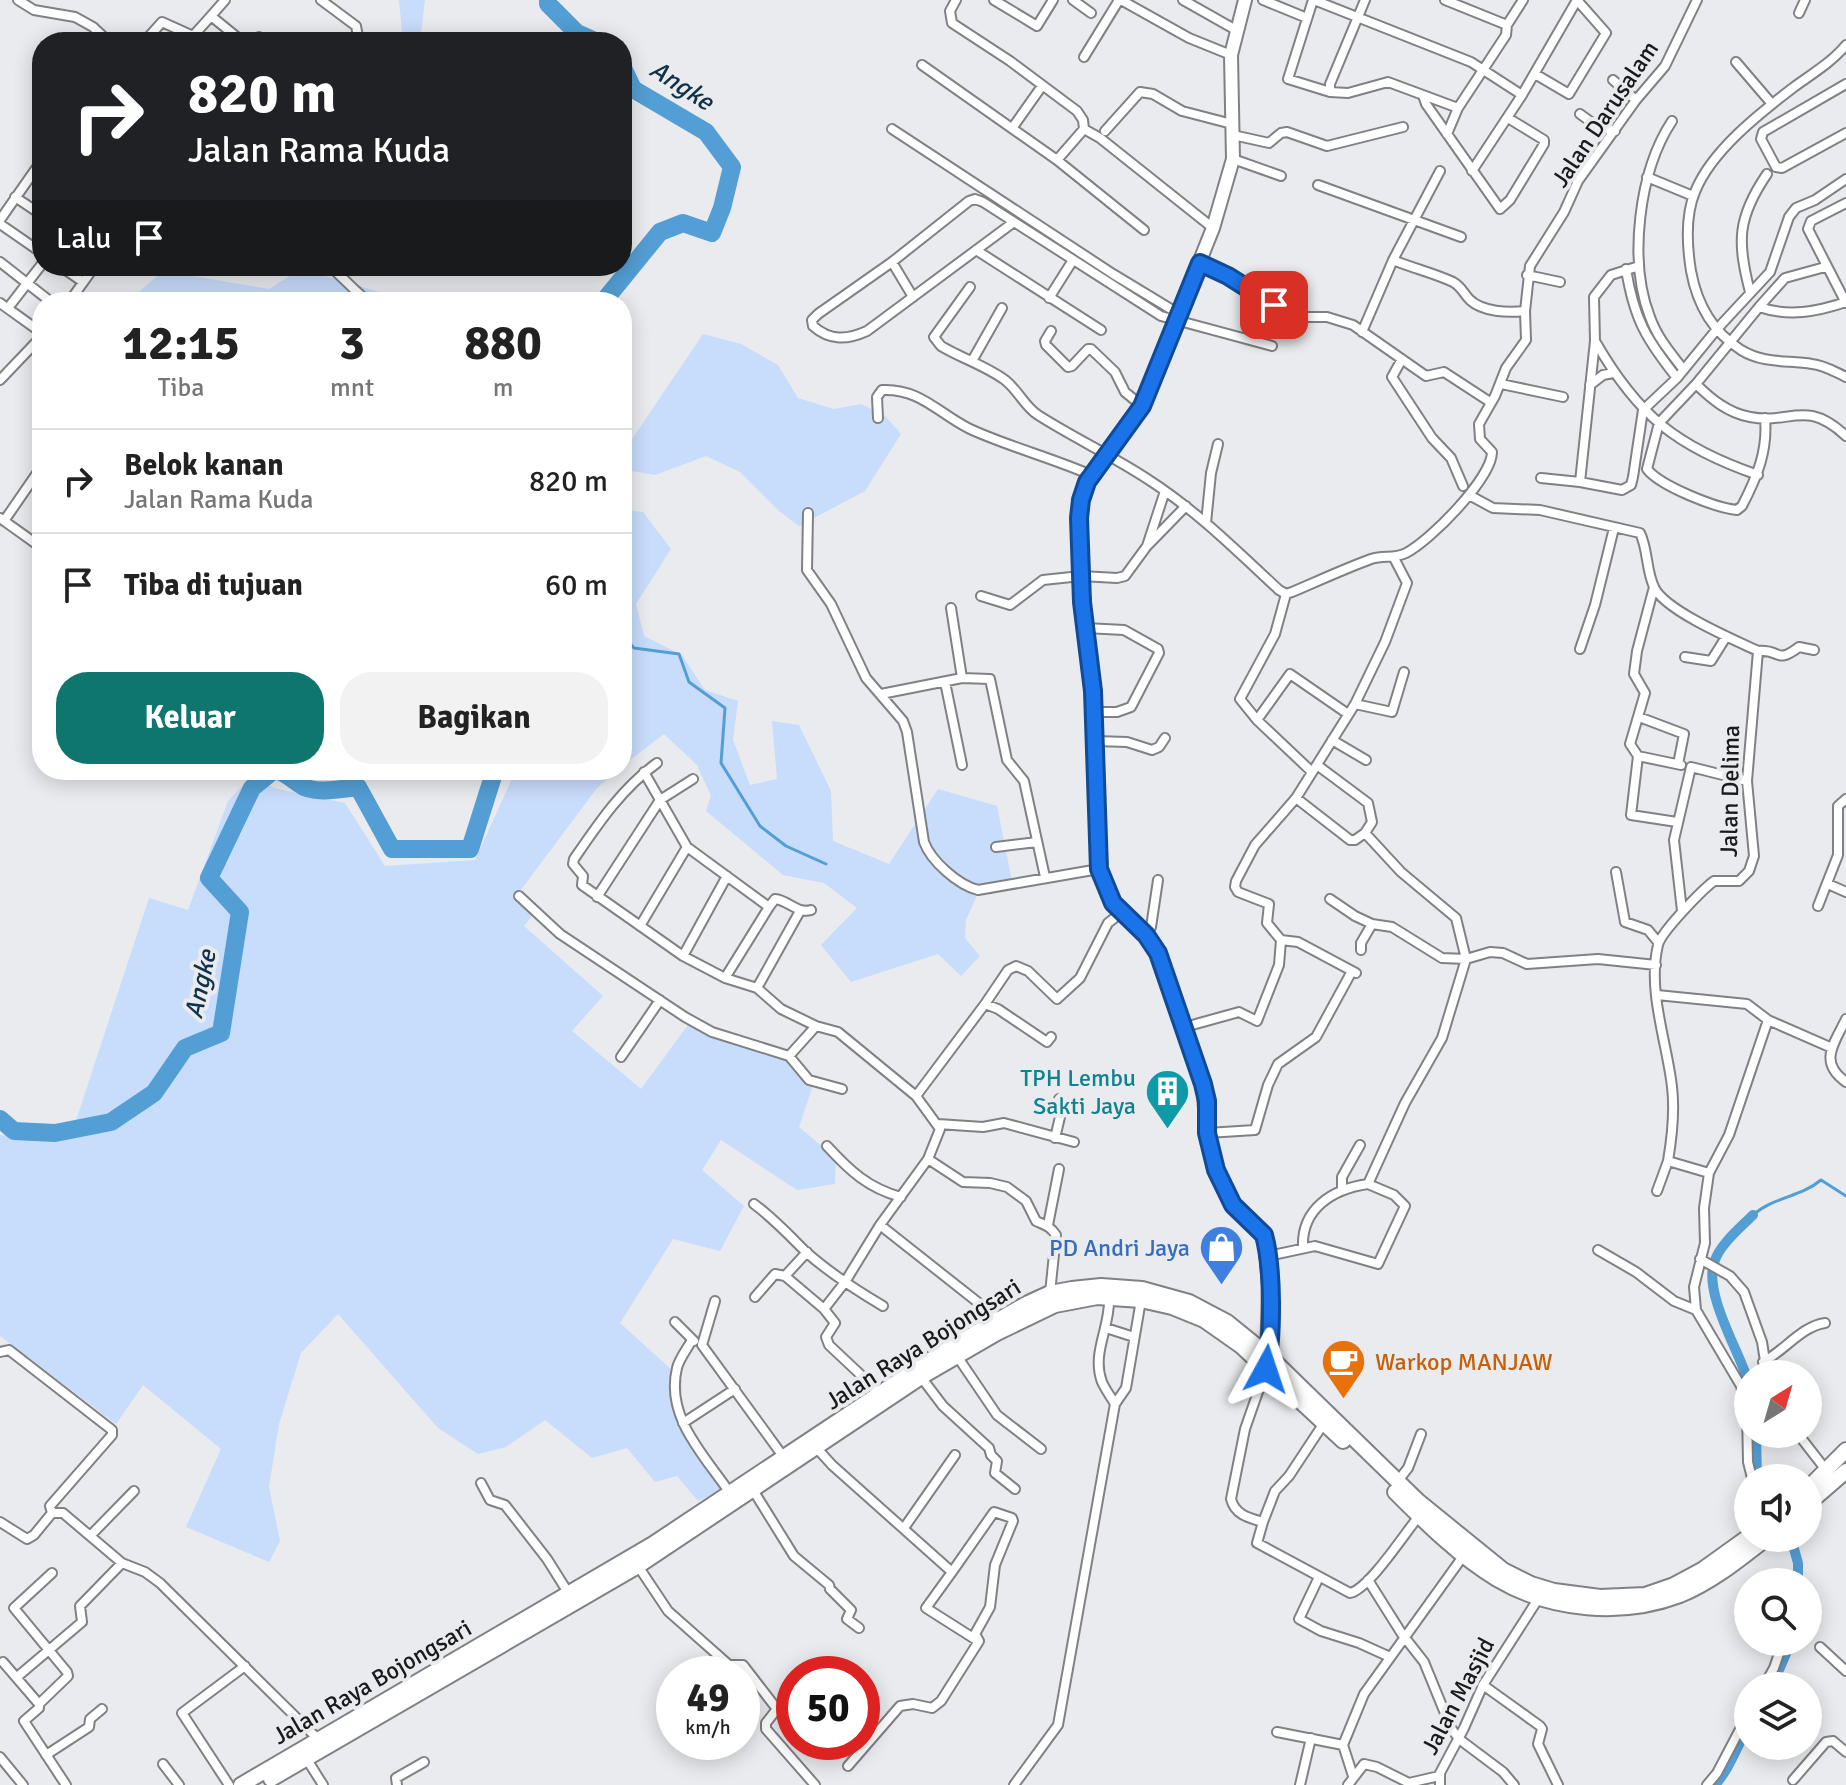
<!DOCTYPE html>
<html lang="id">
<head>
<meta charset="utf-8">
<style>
  body { margin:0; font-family:Signika,sans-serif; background:#f2f2f2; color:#222; height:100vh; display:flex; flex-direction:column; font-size:30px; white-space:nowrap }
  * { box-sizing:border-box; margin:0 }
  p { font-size:26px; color:#767676 }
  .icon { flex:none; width:44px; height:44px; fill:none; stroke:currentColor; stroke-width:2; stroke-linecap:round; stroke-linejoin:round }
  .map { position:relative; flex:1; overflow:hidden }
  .drawer { position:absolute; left:32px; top:292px; width:600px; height:488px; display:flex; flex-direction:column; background:#fff; border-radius:32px; box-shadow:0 4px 20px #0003 }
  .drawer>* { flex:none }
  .guide { position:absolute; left:32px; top:32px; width:600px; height:244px; border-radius:32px; box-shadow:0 4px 20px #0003; background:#202124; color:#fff; overflow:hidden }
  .needle { width:52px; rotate:37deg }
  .controls { position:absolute; left:1734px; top:1360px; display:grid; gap:16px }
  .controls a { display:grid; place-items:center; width:88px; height:88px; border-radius:50%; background:#fff; box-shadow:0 4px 20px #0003; font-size:40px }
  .speed { position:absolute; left:656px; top:1656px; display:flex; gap:16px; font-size:40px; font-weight:700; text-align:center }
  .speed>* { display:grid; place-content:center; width:104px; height:104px; border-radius:50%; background:#fff; box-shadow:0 4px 20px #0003; line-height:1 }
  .speed small { font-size:20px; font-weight:400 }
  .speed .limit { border:12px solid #d22; background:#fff; color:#111 }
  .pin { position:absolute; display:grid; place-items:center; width:68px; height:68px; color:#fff; margin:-34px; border-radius:16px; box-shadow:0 4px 12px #0006 }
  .me { position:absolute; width:88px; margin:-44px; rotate:5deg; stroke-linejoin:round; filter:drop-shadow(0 0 6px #0008) }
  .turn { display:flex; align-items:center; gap:28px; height:168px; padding:0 24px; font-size:36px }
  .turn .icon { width:104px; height:104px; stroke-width:2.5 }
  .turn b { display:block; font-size:56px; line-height:68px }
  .then { display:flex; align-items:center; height:76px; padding:0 24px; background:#0003; gap:16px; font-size:30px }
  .eta { display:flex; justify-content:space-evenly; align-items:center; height:136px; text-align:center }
  .eta b { font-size:48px; font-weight:700; line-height:56px }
  .button { display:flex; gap:16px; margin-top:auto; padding:16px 24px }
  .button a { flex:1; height:92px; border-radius:32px; background:#0f766e; color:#fff; font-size:32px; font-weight:700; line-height:92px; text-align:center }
  .button a+a { background:#f2f2f2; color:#222 }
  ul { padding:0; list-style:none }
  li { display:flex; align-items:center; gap:24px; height:104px; padding:0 24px; border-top:2px solid #e0e0e0 }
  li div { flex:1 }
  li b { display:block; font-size:30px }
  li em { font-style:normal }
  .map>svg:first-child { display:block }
</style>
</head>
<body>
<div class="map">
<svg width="1846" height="1785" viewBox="0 0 1846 1785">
  <rect width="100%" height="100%" fill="#e9ebee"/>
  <path fill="#c8dcfc" d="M399 0H425L420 42H403Z
    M301 269 376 291 441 302H127L163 271 269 289Z
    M703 334 741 344 778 365 798 398 834 409 861 404 885 416 901 434 865 491 799 526 779 511 740 472 706 456 655 475 632 471 622 454Z
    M622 510 643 512 671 549 636 604 644 636 682 655 705 690 738 701 733 740 750 785 777 779 772 721 799 725 831 791 833 841 889 864 938 789 997 806 1012 881 979 891 966 920 965 938 980 956 961 976 938 954 851 982 821 945 857 908 824 883 783 875 706 811 711 796 697 765 664 734 622 766Z
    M516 770H618L597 788 517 895 537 910 524 926 603 996 572 1031 641 1089 688 1025 786 1057 813 1085 799 1127 836 1158 835 1184 797 1190 721 1140 702 1170 744 1206 720 1251 673 1239 620 1323 682 1379 680 1412 730 1486 698 1501 677 1476 655 1482 627 1448 592 1458 545 1420 506 1447 478 1454 438 1428 338 1314 301 1353 279 1424 269 1487 280 1541 269 1562 186 1527 221 1449 143 1385 116 1424 0 1336V1135L70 1139 149 898 188 910 228 801 252 776 274 788 345 803 385 866 475 860Z"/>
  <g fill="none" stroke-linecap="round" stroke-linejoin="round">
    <path stroke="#539ed4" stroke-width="3" d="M622 635 634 648 679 654 689 682 725 708 721 763 760 826 786 846 826 864
      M1753 1215C1773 1197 1801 1197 1821 1180L1846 1196"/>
    <path stroke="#539ed4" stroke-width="10" d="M1748 1381C1739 1351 1704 1294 1714 1263 1719 1245 1740 1228 1753 1215
      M1756 1434 1757 1478
      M1791 1538 1798 1563V1582
      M1772 1686 1791 1642
      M1715 1785C1730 1768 1737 1746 1748 1727"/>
    <path stroke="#539ed4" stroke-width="18" d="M548 0V4L577 33 597 42
      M603 302 660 232 683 223 712 233 722 208 732 167 706 132 633 89 622 66
      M276 770C286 774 290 777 299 784 313 795 341 789 358 787L392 849H470L495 770
      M0 1119 14 1131 55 1133 111 1122 154 1093 185 1048 221 1033 240 912 209 878 252 788 274 770"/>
    <defs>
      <path id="minor" d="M18 0 34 10 75 17 93 27 109 42
        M321 0 356 26 359 42
        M956 0 950 11 952 23 1010 61 1077 111 1083 120 1084 129 1100 138 1213 228
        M994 0 1037 26 1053 0
        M1073 0 1091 13
        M1121 0 1189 38 1231 55
        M1183 0 1236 30
        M1263 0 1307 18
        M1313 0 1288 79 1330 92
        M1314 0 1471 62 1522 95
        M1365 0 1330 84V92L1348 93 1388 82 1423 95 1426 104 1500 209 1510 200 1544 144V140L1508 118
        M1445 0 1507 25 1523 0
        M1799 13 1805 0
        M211 16 225 0
        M144 42 162 22 193 36 211 16 243 42
        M246 42 259 37 267 41
        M1846 45C1832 62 1812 74 1794 87 1760 113 1711 151 1695 192 1685 216 1687 246 1691 271 1697 304 1713 332 1741 350 1764 364 1787 360 1812 364 1824 365 1835 372 1846 377
        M1084 57 1119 0
        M1736 62 1772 104
        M922 65 1057 160 1144 230
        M1613 80 1636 100
        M1846 84 1763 132 1761 139 1776 167 1782 168 1846 133
        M1423 95 1458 108
        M1580 114 1598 127 1615 131
        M1672 121C1639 171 1628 261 1650 317 1657 337 1670 352 1683 369
        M1013 127 1042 86
        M892 129 1113 274 1179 314
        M1105 131 1140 92 1153 94 1182 111 1232 124
        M1447 134 1458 108 1506 35 1507 25
        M1233 135 1269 143 1281 133 1287 132 1327 146 1403 127
        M1233 159 1281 176
        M1057 160 1084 129
        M1472 171 1522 95 1577 0 1606 33 1569 94 1535 74
        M1647 177 1693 196
        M1318 185 1461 237
        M15 197 42 215
        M1846 203 1811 221 1808 229 1846 303
        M0 220 42 160
        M1014 222 867 331C847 340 830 341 813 326L812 320 818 314 892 262 969 201 975 199 983 202 1161 316 1272 346
        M0 224 42 253
        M976 250 1101 330
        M1393 260C1412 268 1434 273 1453 282 1462 287 1463 293 1470 300 1483 312 1508 313 1525 311
        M0 262 51 302
        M892 262 913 297
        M1200 263 1228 276 1296 317H1327L1353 325 1426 376 1444 372 1490 402
        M60 266 83 282
        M330 266 355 290 352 302
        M1639 266 1611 275 1594 297 1595 341 1580 482 1622 490 1631 485 1633 477 1643 410 1677 378 1717 329 1770 272 1789 217 1796 208 1815 200 1846 179
        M1626 269C1634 319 1646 339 1677 378
        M1527 275 1560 282
        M341 276 349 266
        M970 287 934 337 941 346C961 358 986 366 1005 380 1019 391 1024 406 1038 415 1074 438 1113 456 1149 480 1197 511 1237 551 1279 590L1286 594 1292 592C1318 581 1344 569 1371 559 1384 555 1394 559 1406 553 1430 541 1492 478 1492 452L1480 439 1479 424 1495 396 1506 368 1526 340 1525 311 1530 266 1564 212 1578 181 1636 100 1665 66 1697 0
        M355 290 368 302
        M1750 292C1737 242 1737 218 1767 174
        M1049 298 1073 260
        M69 302 95 266
        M0 303 42 333
        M1759 307C1789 317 1816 312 1846 302
        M8 308 42 264
        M1051 331 1045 341 1046 345 1068 367 1072 366 1088 349H1091L1115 372 1125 392 1142 406
        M1362 332 1393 260 1440 171
        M1595 341C1638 416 1677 447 1758 475
        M1402 359 1392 377 1432 438 1451 458 1463 486
        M972 361 1002 308
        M0 380 42 336
        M1501 384 1563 397
        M1696 384C1711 399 1728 413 1750 417 1791 425 1805 398 1846 436
        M1590 385 1603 375 1613 373
        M878 418 877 397 882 390C920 388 939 414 970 429 1007 446 1052 458 1091 475
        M1765 418C1768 451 1757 477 1742 506L1737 510C1716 508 1660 486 1647 469L1659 423 1696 384 1759 307 1785 278 1825 267
        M1541 478 1580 482
        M1469 495 1493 508 1540 510 1640 533C1648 549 1646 570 1654 587 1664 610 1734 640 1758 651L1747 781 1754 856 1749 871 1739 881H1714C1702 890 1661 932 1658 945 1647 991 1667 1042 1672 1087 1675 1111 1672 1137 1668 1161L1709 1173 1704 1208 1705 1243 1694 1287 1696 1310 1741 1386 1747 1412 1748 1462 1752 1478
        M808 513 807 570 831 604 866 678 903 721 907 732 924 842C931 861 958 885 978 890L1099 869
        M0 518 42 548
        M4 521 42 466
        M1206 523 1211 473 1218 444
        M1147 546 1165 491
        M1654 587 1637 651 1634 674 1645 693 1630 744 1638 756 1631 815 1677 822
        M1286 594 1275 634 1240 699 1257 720 1312 772
        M981 596 1010 605 1043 580 1081 576 1117 578 1125 576 1147 546 1186 506
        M951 608 962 678
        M1085 628 1124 630 1158 649 1159 653 1131 707 1117 712H1094
        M1580 649 1595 605 1614 528
        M1758 651C1782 649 1775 665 1799 647L1814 650
        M1685 657 1711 661 1726 637
        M945 682 962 765
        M881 694 962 678 990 679 1007 760 1024 781 1045 877
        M1355 704 1392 712 1404 672
        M1639 717 1684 734 1678 764
        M1257 720 1290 674 1348 714
        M1332 740 1366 760
        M1095 741 1127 742 1152 750 1159 747 1165 738
        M1638 756 1681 765
        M657 763C622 788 598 824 574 859L573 864 583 876 582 885 683 956 725 978 757 988 781 1009 816 1026 838 1032 916 1096 940 1129 928 1159 963 1182 990 1183 1007 1187 1026 1201 1036 1221C1045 1225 1050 1226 1056 1235L1050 1293
        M644 772 687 847 769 907 775 899C788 900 797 914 811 910
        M1296 798 1350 840H1355L1365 833
        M996 847 1037 842
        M1616 872 1625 922 1648 930 1658 942
        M1828 884 1846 892
        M519 896 560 934 685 1017 712 1032 789 1056 809 1080 842 1089
        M597 897 660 800 693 779
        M1330 899 1355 916 1372 924 1392 927 1442 958 1466 959 1490 952 1503 953 1527 964 1598 959 1656 965
        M1818 906 1838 855V806L1846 799
        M1682 911 1674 840 1691 767 1747 781
        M640 926 687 847
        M1146 935 1151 927 1158 880
        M1281 940 1298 942 1356 973
        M1361 950V943L1372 924
        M683 956 727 876
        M725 978 769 907
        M757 988 800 911
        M1657 995 1747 1004 1768 1020 1832 1048
        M985 1004 1008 970 1016 966 1028 971 1057 999 1080 978 1108 923 1121 913
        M1846 1019C1834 1044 1818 1062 1846 1082
        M1185 1027 1239 1012 1257 1021 1279 965 1281 940 1267 923 1269 904 1238 892 1235 887 1236 881 1255 845 1296 798 1355 704 1385 642 1407 583 1394 558
        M789 1056 816 1026
        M621 1057 660 1000
        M916 1096 985 1004 998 1009 1047 1042 1051 1037
        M938 1124 983 1127 1004 1123 1074 1142
        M1207 1133 1255 1130 1268 1085 1278 1064 1316 1037 1352 971
        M1055 1138 1060 1117 1059 1099
        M827 1146C850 1171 868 1188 901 1197
        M1709 1173 1729 1135 1768 1020
        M1342 1190V1177L1360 1145
        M1657 1191 1668 1161
        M754 1204C773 1218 788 1234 805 1251 828 1272 856 1290 883 1306
        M880 1225 999 1319
        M1048 1225 1059 1169
        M1303 1248C1301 1209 1332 1189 1368 1184
        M1598 1250 1636 1272 1674 1301 1696 1310
        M1268 1256 1315 1246 1378 1264 1405 1206 1394 1195 1368 1184 1405 1103 1442 1038 1466 959 1456 918 1401 872 1365 833 1372 822 1368 803 1317 765
        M1700 1259 1730 1276 1744 1292 1762 1342 1767 1374
        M785 1276 824 1309
        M755 1297 775 1274 785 1276 807 1252
        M1109 1297C1111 1326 1091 1353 1102 1382 1105 1389 1111 1397 1115 1404
        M715 1301 702 1345 785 1459
        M675 1322 694 1341
        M1106 1328 1134 1337
        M692 1340C687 1349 679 1359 677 1368 665 1417 704 1455 730 1493
        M0 1352 9 1350 112 1430V1435L50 1506 52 1513
        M957 1356 997 1415 1041 1449
        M1763 1362C1784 1351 1802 1326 1825 1323
        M1266 1369 1245 1429 1231 1499C1235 1515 1249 1518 1263 1522L1257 1543 1350 1593C1369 1589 1405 1533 1419 1516
        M921 1377 943 1406 989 1448 991 1455 997 1461 995 1473 1015 1489
        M879 1392 829 1345 826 1337 835 1323 824 1309 845 1282 880 1225 928 1159
        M683 1423 735 1389
        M1798 1434 1826 1470
        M813 1444 832 1465 952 1572 994 1512 1012 1518 1013 1521 995 1565 990 1607 975 1634 979 1641 941 1701 932 1708 913 1704 900 1706 848 1766
        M1397 1482 1408 1468 1421 1434
        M481 1483 490 1500 505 1505 547 1559 569 1594
        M753 1490 794 1556 829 1585 830 1589 851 1610 847 1619 859 1628
        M0 1522 27 1539 34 1535 52 1513H63L122 1563 145 1572 160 1583 320 1741
        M1263 1522 1275 1491 1289 1476 1324 1423
        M904 1528 955 1455
        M91 1535 134 1491
        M638 1566 668 1611 729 1665H743L777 1709 766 1723V1729L815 1785
        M952 1572 926 1608 978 1641
        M1319 1577 1299 1619 1321 1631 1359 1643 1390 1657
        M1368 1580 1402 1634 1424 1662 1451 1728 1459 1739 1503 1772 1514 1785
        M1820 1647 1846 1671
        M3 1662 39 1704V1708L24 1721 66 1785
        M17 1677 82 1622 80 1606 122 1563
        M1483 1685 1540 1726 1542 1729 1538 1744 1558 1785
        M1764 1686 1774 1668 1783 1642
        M39 1704 68 1676 67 1672 14 1608 52 1573
        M1277 1732 1343 1745
        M46 1755 89 1727 90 1719 102 1709
        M0 1757 23 1785
        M306 1758 323 1785
        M163 1764 179 1785
        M1353 1776 1343 1745 1364 1694 1464 1555
        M1793 1780 1826 1742 1833 1741 1846 1752
        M229 1785 182 1713 245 1666
        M397 1785 396 1778 424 1762
        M1014 1785 1058 1725 1113 1415 1115 1404 1126 1388 1141 1300
        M1300 1785 1311 1738
        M1348 1785 1364 1764 1377 1767 1409 1783 1439 1776
        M1440 1785V1773L1464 1728 1483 1685 1540 1596
        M1707 1785 1717 1773 1748 1714"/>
      <path id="secondary" d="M1245 0 1231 55 1233 159 1213 228 1142 406 1091 475 1081 500 1079 543 1089 671 1093 691 1099 869 1113 903 1146 935 1158 953 1203 1084 1207 1133 1216 1170 1233 1205 1262 1232 1265 1239 1269 1286 1267 1362"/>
      <path id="trunk" d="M1808 1488 1846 1450
        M1395 1492C1426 1523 1460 1557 1497 1579 1551 1611 1622 1617 1680 1595 1712 1582 1740 1559 1767 1538
        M1808 1504 1846 1471
        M271 1779 638 1566 921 1377 997 1333 1055 1305 1097 1297 1141 1300 1172 1307 1204 1320 1241 1346 1343 1441
        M241 1785 653 1544 942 1352 1026 1304 1050 1293 1072 1289 1101 1286 1142 1289 1189 1302 1227 1322 1269 1356 1418 1501 1503 1570 1531 1584 1554 1591 1600 1597 1645 1595 1674 1585 1702 1570 1748 1537"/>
    </defs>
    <use href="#minor" stroke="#808184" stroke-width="12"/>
    <use href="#secondary" stroke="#808184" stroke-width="16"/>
    <use href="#trunk" stroke="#808184" stroke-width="18"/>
    <use href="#minor" stroke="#fff" stroke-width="8"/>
    <use href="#secondary" stroke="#fff" stroke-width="12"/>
    <use href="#trunk" stroke="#fff" stroke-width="14"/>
  </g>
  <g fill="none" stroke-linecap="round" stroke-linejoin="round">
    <defs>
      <path id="route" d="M1266 1369C1273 1336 1273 1268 1264 1235L1233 1205 1216 1170 1207 1133V1101L1203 1084 1158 953 1146 935 1113 903 1099 869 1093 691 1082 602 1079 518 1081 500 1087 482 1142 406 1200 263 1228 276 1274 305"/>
    </defs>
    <use href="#route" stroke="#114b97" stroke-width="20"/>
    <use href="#route" stroke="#1a73e8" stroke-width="14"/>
  </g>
  <defs>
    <symbol id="building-pin" viewBox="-11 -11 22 30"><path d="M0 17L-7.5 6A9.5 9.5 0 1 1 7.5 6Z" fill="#0f9aa8" stroke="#e9ebee"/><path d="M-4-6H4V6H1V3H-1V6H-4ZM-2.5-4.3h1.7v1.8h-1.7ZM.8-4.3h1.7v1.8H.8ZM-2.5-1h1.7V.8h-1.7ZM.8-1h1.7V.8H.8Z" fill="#fff"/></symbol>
    <symbol id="shop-pin" viewBox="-11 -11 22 30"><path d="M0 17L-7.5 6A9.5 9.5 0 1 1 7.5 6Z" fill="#3f7fe0" stroke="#e9ebee"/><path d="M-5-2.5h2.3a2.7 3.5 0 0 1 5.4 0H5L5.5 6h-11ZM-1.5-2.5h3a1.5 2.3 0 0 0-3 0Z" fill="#fff"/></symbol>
    <symbol id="cafe-pin" viewBox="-11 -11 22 30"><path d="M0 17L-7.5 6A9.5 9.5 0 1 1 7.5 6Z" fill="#e8710a" stroke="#e9ebee"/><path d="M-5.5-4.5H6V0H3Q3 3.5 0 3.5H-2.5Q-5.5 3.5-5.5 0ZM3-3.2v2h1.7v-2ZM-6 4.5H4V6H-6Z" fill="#fff"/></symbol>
  </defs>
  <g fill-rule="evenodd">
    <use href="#building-pin" x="1142" y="1066" width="51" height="69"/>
    <use href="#shop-pin" x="1196" y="1222" width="51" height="69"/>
    <use href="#cafe-pin" x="1318" y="1336" width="51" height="69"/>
  </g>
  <g text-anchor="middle" stroke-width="8" stroke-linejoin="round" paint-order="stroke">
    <g font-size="24" fill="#191a1b" stroke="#e9ebee">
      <text transform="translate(1605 114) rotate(-56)" y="8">Jalan Darusalam</text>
      <text transform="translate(1730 791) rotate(-89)" y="8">Jalan Delima</text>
      <text transform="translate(923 1344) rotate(-32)" y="8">Jalan Raya Bojongsari</text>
      <text transform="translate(372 1682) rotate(-30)" y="8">Jalan Raya Bojongsari</text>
      <text transform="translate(1458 1696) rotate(-62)" y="8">Jalan Masjid</text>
    </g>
    <g font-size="24" fill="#0d838f" stroke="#e9ebee" text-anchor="end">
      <text x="1136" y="1086">TPH Lembu<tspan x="1136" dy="28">Sakti Jaya</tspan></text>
    </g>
    <g font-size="24" fill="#366cbe" stroke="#e9ebee" text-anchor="end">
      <text x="1190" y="1256">PD Andri Jaya</text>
    </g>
    <g font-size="24" fill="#c56008" stroke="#e9ebee" text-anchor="start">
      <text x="1375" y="1370">Warkop MANJAW</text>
    </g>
    <g font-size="26" font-style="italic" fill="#103147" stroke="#e9ebee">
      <text transform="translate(682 85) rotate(33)" y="9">Angke</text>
      <text transform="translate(200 984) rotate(-78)" y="9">Angke</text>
    </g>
  </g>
</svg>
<div class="controls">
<a><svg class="needle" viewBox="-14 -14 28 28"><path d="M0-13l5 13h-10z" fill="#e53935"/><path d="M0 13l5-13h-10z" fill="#767676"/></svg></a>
<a><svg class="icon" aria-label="sound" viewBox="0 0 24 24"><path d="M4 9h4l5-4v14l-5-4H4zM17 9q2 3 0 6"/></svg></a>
<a><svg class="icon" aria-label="search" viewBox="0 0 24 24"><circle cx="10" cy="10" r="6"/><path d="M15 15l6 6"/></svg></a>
<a><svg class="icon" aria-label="layers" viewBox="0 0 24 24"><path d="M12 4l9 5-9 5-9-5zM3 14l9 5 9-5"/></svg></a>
</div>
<div class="speed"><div>49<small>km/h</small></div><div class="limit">50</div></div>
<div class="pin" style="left:1274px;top:305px;background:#d93025"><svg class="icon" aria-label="arrive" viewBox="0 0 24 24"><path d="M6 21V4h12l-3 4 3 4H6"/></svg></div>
<svg class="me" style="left:1266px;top:1369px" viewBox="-20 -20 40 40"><path d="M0-17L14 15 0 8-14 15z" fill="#1a73e8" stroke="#fff" stroke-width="4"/></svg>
<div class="guide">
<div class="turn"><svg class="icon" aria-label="right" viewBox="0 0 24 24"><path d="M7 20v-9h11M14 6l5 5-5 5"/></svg><div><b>820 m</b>Jalan Rama Kuda</div></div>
<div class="then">Lalu<svg class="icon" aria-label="arrive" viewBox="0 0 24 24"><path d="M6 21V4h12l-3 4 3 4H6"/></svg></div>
</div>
<section class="drawer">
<div class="eta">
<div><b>12:15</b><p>Tiba</p></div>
<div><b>3</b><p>mnt</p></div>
<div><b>880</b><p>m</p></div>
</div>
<ul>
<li><svg class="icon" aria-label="right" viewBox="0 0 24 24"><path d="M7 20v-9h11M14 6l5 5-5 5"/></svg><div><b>Belok kanan</b><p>Jalan Rama Kuda</p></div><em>820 m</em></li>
<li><svg class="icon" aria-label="arrive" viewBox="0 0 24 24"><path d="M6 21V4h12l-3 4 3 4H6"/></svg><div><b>Tiba di tujuan</b></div><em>60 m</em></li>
</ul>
<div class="button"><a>Keluar</a><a>Bagikan</a></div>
</section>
</div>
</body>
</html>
